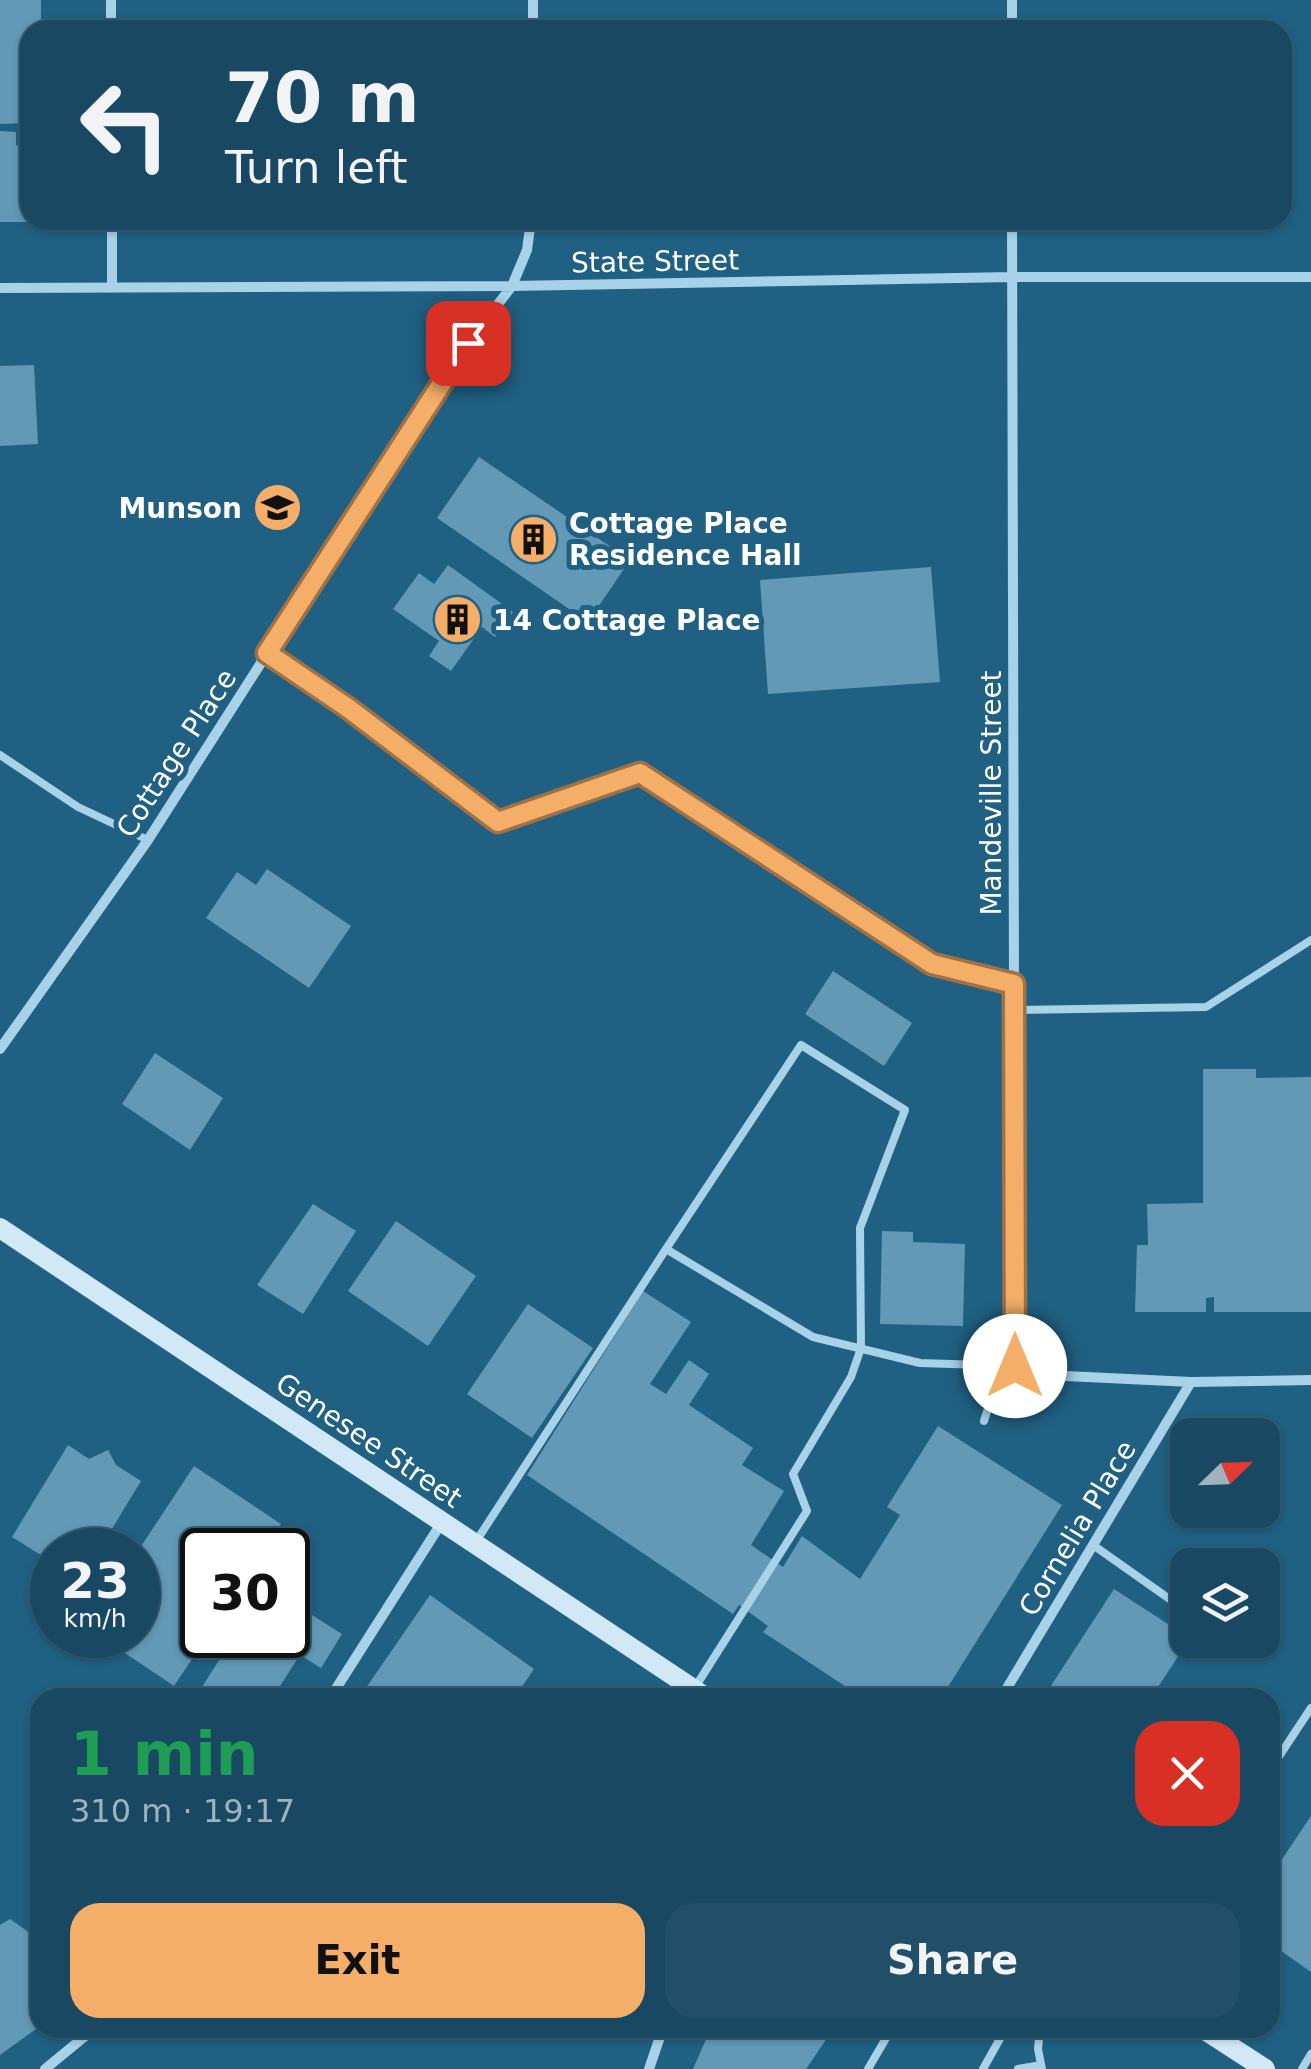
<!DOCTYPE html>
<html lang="en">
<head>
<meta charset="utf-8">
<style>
  body { margin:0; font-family:"DejaVu Sans",sans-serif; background:#214f68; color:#f1f3f6; height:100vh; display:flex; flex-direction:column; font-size:38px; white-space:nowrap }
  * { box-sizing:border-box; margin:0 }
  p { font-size:32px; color:#9fb2be }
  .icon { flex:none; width:55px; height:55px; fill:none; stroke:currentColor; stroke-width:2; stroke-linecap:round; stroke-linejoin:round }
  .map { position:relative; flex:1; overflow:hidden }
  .side { position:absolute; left:30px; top:1688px; width:1250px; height:350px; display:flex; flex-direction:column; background:#184862; border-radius:30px; box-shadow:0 2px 8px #0004,0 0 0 2px #366077 }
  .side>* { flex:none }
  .banner { position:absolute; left:20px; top:20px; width:1272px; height:210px; border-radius:30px; box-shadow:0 2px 8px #0004,0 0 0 2px #366077; background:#184862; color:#f1f3f6; overflow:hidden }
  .needle { width:65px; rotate:67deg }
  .fabs { position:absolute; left:1170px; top:1418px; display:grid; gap:20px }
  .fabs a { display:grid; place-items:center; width:110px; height:110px; border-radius:20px; background:#184862; box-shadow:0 2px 8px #0004,0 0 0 2px #366077; font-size:50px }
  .speed { position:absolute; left:30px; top:1528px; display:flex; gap:20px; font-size:50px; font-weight:700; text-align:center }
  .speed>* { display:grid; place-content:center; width:130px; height:130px; border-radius:50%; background:#184862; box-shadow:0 2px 8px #0004,0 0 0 2px #366077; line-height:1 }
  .speed small { font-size:25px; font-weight:400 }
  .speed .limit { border:5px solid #111; border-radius:15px; background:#fff; color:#111 }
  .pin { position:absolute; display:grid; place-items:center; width:85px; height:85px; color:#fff; margin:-42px; border-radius:20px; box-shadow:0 5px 15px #0006 }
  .me { position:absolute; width:110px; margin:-55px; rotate:0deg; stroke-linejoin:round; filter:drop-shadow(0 0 8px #0008) }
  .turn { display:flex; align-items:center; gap:35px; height:210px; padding:0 40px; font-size:45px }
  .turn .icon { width:130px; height:130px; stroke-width:2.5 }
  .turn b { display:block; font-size:70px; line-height:85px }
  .round { display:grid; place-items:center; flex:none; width:105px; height:105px; border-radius:30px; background:#214f68 }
  .headline { display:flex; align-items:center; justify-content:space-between; height:170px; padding:0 40px }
  h1 { font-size:60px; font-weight:700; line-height:75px; color:#1e9e55 }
  .button { display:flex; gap:20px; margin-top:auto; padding:20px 40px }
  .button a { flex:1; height:115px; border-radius:30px; background:#f5ae68; color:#111; font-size:40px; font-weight:700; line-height:115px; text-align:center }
  .button a+a { background:#214f68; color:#f1f3f6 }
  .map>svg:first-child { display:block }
</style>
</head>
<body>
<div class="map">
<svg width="1311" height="2069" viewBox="0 0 1311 2069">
  <rect width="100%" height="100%" fill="#206082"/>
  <path fill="#6299b6" d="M0 0H41V30H30V123L0 124Z
    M0 131 16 132V145L26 147V167H30V222H0Z
    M248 220H311V225L249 228Z
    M34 365 38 444 0 446V366Z
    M479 457 630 560 588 622 437 518Z
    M448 565 513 612 495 637 482 627 451 671 429 656 439 641 393 609 419 573 434 584Z
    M931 567 940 682 768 694 760 580Z
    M267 869 351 926 309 988 206 918 237 872 256 885Z
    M833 971 912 1023 884 1066 805 1014Z
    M155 1053 223 1098 190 1150 122 1104Z
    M1203 1069H1256V1078L1311 1077V1312H1214V1297L1206 1298V1312H1135L1137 1245H1148L1147 1204 1203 1203Z
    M313 1204 356 1231 303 1314 257 1285Z
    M396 1221 476 1276 428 1346 348 1291Z
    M882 1231 913 1232V1242L965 1244 963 1326 880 1324Z
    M643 1291 691 1322 650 1384 666 1394 689 1360 709 1374 689 1405 753 1448 742 1465 784 1491 751 1545 783 1567 802 1536 860 1579 900 1515 887 1507 938 1426 1062 1505 941 1698H863L763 1632 768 1626 739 1605 733 1614 527 1475Z
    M528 1304 593 1348 532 1438 467 1394Z
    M68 1445 89 1459 108 1450 116 1465 141 1481 99 1550H52V1562L12 1537Z
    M194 1466 281 1524 264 1550H202V1635H208L174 1686 98 1635H138V1551Z
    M288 1565 308 1578 293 1603 342 1634 321 1668 300 1655 278 1689 290 1698H195L235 1635H288Z
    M1114 1589 1188 1637V1641L1151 1698H1043Z
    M430 1595 534 1669 514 1698H359Z
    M1311 1816V1972L1270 1943V1877Z
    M10 1919 40 1940V2026L0 2055V1925Z
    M711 2028H834L806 2069H693Z"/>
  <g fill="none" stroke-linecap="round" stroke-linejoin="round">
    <path stroke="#a7d2e8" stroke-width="8" d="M267 653 349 708 498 822 640 773 932 964 1014 983
      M0 755 78 807 148 840
      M1014 1010 1206 1007 1311 940
      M984 1421 990 1402 1015 1366
      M475 1543 666 1249
      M1093 1545 1188 1612
      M1227 1640 1228 1641
      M694 1689 807 1511 793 1474 851 1377 861 1348 860 1228 905 1110 801 1045 666 1249 813 1337 920 1363 1015 1366
      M1270 1770 1311 1708
      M1040 2028 1038 2049 1042 2069
      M868 2069 892 2028
      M983 2069 1006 2028
      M1018 2069 1041 2065
      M1302 2069 1311 2054"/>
    <path stroke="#a7d2e8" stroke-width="10" d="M111 0V30
      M533 0V30
      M1012 0V30
      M112 220V286
      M1012 220 1015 1366 1045 1375 1191 1382 1311 1380
      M0 288 512 286 1013 277H1311
      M0 1049 148 840 453 362 512 286 527 250 531 220
      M330 1698 442 1522
      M1001 1698 1191 1382
      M45 2069 95 2028
      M649 2069 663 2028"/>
    <path stroke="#d1e9f7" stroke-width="20" d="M0 1228 707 1698
      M1202 2028 1265 2069"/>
  </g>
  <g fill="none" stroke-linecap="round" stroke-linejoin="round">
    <defs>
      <path id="route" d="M468 343 267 653 348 708 498 822 640 773 932 964 1014 984 1015 1366"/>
    </defs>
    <use href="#route" stroke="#9f7144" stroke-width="25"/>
    <use href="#route" stroke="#f5ae68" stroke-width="18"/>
  </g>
  <defs>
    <symbol id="university-disc" viewBox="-11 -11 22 22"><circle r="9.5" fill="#f5ae68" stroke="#206082"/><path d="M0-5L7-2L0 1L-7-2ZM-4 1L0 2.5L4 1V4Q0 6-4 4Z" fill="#111"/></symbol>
    <symbol id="building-disc" viewBox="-11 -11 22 22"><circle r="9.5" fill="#f5ae68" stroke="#206082"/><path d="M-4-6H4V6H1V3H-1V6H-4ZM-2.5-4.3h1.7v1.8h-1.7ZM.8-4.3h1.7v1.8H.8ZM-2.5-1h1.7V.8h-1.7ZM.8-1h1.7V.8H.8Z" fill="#111"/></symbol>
  </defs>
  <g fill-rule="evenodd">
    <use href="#university-disc" x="250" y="480" width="55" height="55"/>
    <use href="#building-disc" x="506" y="512" width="55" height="55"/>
    <use href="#building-disc" x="430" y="592" width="55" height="55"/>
  </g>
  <g text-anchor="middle" stroke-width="10" stroke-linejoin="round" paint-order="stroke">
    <g font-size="28" fill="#fff" stroke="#206082">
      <text transform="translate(655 261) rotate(-1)" y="10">State Street</text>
      <text transform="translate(176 753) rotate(-57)" y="10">Cottage Place</text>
      <text transform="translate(991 793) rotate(-90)" y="10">Mandeville Street</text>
      <text transform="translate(369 1440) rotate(34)" y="10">Genesee Street</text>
      <text transform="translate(1077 1528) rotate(-59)" y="10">Cornelia Place</text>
    </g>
    <g font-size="28" font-weight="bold" fill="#fff" stroke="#206082" text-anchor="start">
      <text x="242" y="518" text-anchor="end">Munson</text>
      <text x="569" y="533">Cottage Place<tspan x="569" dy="32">Residence Hall</tspan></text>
      <text x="493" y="630">14 Cottage Place</text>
    </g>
  </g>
</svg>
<div class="fabs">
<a><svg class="needle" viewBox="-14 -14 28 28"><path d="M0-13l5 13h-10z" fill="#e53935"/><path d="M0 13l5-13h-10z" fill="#9fb2be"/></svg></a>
<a><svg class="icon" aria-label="layers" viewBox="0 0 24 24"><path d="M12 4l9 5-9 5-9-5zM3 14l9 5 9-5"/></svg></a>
</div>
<div class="speed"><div>23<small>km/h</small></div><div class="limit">30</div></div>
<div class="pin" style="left:468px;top:343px;background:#d93025"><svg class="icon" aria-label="arrive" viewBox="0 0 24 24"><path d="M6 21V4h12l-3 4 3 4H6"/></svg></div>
<svg class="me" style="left:1015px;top:1366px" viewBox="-20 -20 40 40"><circle r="19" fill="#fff"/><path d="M0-13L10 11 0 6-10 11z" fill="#f5ae68"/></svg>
<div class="banner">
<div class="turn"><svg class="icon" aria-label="left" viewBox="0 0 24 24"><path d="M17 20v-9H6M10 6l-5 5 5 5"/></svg><div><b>70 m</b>Turn left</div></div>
</div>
<section class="side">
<div class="headline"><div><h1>1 min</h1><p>310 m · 19:17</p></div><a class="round" style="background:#d93025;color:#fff"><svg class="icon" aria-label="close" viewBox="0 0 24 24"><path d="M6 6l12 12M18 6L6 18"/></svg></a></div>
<div class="button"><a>Exit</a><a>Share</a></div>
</section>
</div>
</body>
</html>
